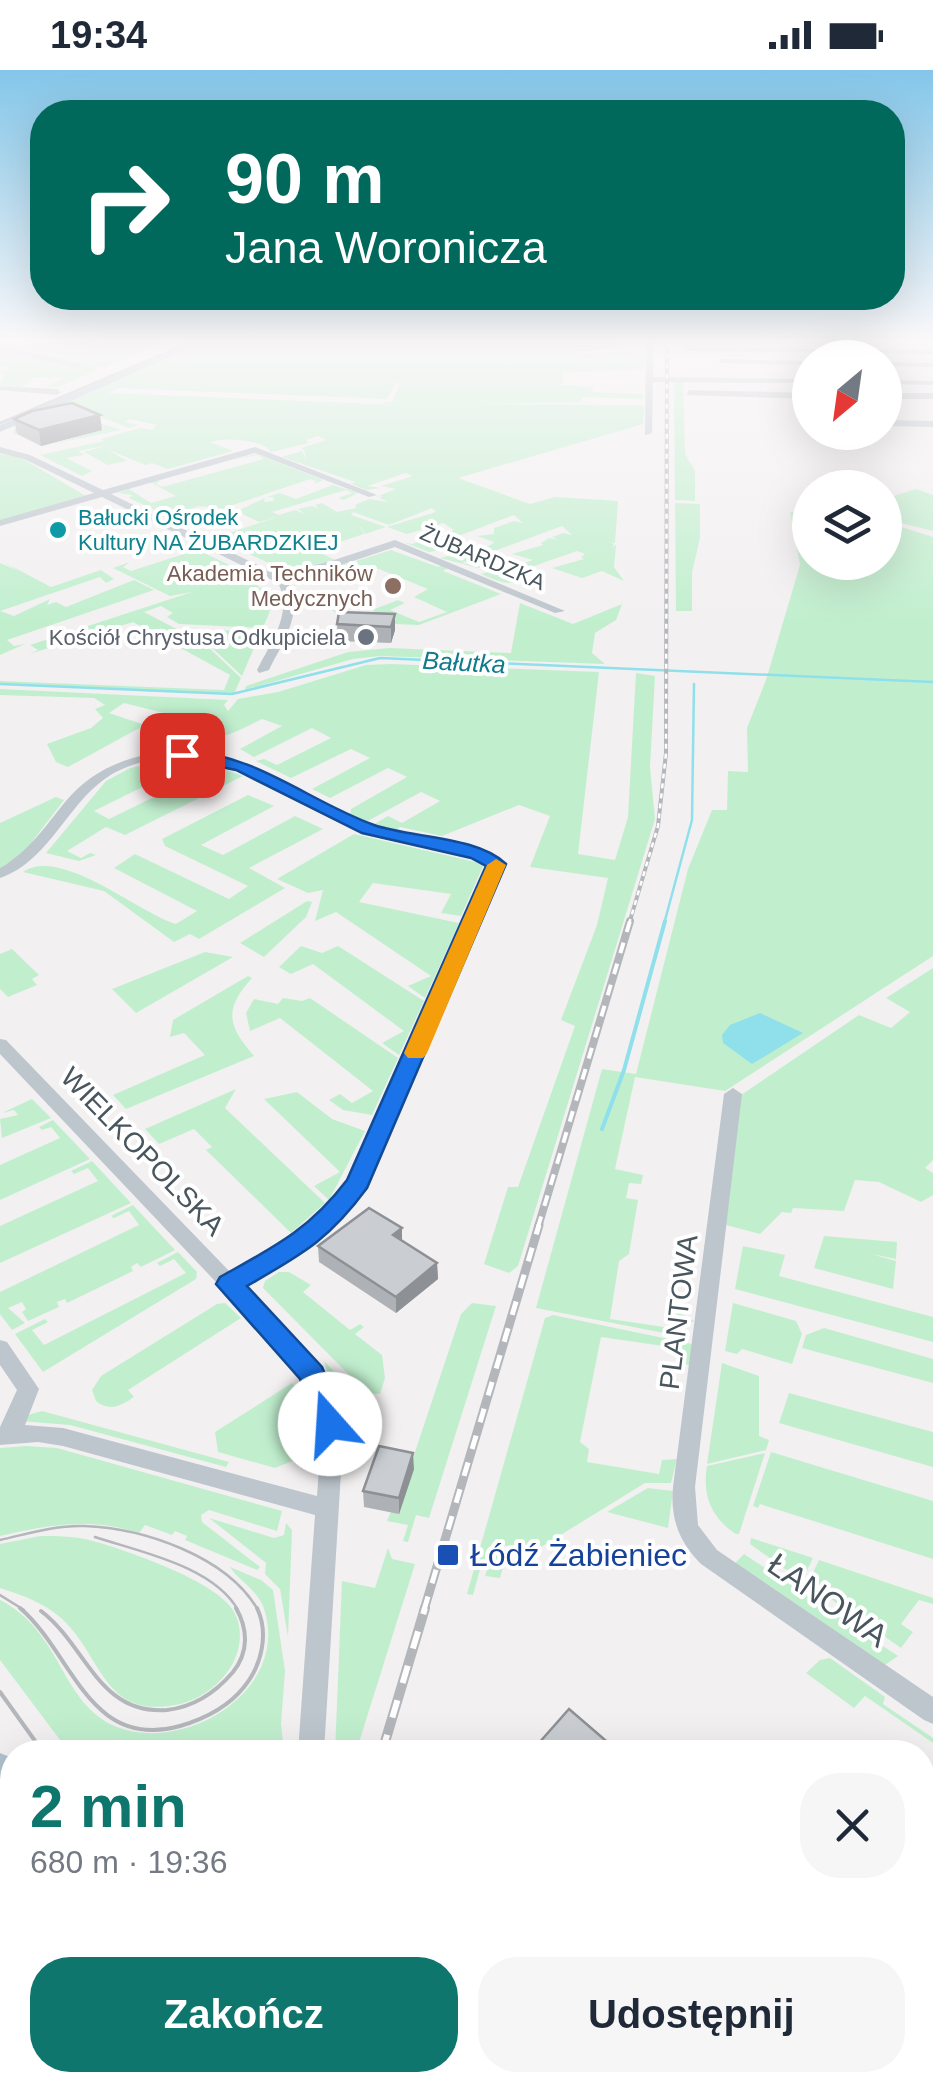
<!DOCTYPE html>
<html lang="pl">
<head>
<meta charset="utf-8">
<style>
  body { margin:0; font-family:Arial,sans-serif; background:#f6f6f7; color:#1f2937; height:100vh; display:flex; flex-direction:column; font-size:38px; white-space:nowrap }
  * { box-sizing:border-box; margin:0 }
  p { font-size:32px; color:#747a83 }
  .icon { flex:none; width:55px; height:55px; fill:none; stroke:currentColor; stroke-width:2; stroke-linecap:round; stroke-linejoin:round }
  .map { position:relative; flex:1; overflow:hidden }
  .panel { position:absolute; left:0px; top:1670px; width:935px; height:352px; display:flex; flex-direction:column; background:#fff; border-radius:40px 40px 0 0; box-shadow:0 10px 40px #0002 }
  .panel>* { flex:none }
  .hud { position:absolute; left:30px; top:30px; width:875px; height:210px; border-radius:40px; box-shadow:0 10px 40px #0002; background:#00695c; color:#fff; overflow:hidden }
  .needle { width:65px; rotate:209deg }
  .buttons { position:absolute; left:792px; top:270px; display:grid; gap:20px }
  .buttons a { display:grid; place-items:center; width:110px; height:110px; border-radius:50%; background:#fff; box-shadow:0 10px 40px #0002; font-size:50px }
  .pin { position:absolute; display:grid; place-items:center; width:85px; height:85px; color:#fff; margin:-42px; border-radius:20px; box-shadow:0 5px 15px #0006 }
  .me { position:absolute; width:110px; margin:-55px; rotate:341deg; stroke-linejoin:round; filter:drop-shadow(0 0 8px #0008) }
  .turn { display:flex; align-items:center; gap:35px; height:210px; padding:0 30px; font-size:45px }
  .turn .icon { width:130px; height:130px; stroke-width:2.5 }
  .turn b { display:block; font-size:70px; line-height:85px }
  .round { display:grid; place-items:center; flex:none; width:105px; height:105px; border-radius:40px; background:#f6f6f7 }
  .headline { display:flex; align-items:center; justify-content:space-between; height:170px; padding:0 30px }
  h1 { font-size:60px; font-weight:700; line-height:75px; color:#0f766e }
  .primary-button { display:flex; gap:20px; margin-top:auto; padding:20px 30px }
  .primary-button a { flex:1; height:115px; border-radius:40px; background:#0f766e; color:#fff; font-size:40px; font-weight:700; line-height:115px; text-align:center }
  .primary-button a+a { background:#f6f6f7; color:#1f2937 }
  .status { display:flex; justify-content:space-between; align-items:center; height:70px; padding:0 50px; background:#fff; direction:ltr }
  .status svg { height:28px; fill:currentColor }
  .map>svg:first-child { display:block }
</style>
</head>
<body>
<div class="status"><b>19:34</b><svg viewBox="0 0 49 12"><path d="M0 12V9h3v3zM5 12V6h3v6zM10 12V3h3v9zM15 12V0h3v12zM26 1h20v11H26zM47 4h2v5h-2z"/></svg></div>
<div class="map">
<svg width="933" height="2022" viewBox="0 0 933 2022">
  <rect width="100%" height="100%" fill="#f3f0f1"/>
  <path fill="#c1efce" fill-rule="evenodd" d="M0 269H172L103 298 96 296 95 301 58 317H26H46L64 308 35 307 22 317 0 315 4 304 0 302 10 299 0 296V279L76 298 82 295 0 276Z
    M213 269H647L621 270 620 278 570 282 603 286 604 282 645 283 644 299 563 303 564 312 559 315 592 317 593 322 643 324V329L582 327 581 331 589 332 466 334 639 335 644 337 643 354 458 408 530 434 555 427 618 431 615 473 609 472 614 474 612 477 616 475 614 497 624 511 602 501 582 508 552 498 584 489 581 487 585 484 577 481 502 507 523 511C507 516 495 510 481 504L512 496 510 492 519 495 533 490 512 484 543 475 541 473 549 468 558 470 552 467 563 463 572 465 562 456 462 493 483 497 478 498 440 488 467 481 468 477C478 477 487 480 494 472L477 466 494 464V458L514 451 523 453 514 445 432 476 447 479 429 482 403 472 412 474 454 460 443 453 407 464 387 457 436 442 432 438 389 455 353 442 351 445 386 457 365 464 358 453 364 464 315 480 335 490 286 501 214 468 277 447 259 452 234 440 199 436 169 447 129 428 132 425 118 423 129 419 151 433 176 426 150 412 160 410 156 414 162 417 264 389 258 385 232 390 257 384 323 410 314 414 316 411 310 409 224 438 239 440 265 428 264 432 274 431 273 427H267L280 423 296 429 333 415 358 423 344 430 338 428 352 423 346 420 272 442 279 445 295 440 305 444 298 439 312 436 319 439 315 435 322 433 337 442 356 438 355 435 369 429 388 432 380 428 382 426 376 427 396 419 381 416 413 406 406 403 367 416 381 418 366 420 352 414 355 412 282 387 302 381 307 392 304 380 301 378 327 370 318 366 306 370 309 373 271 382C265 371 228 366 210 372L233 381 168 399 152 393 145 395 107 379 127 391 108 395 84 382 109 375 78 381 84 385 66 388 92 401 82 406 40 385 104 371 101 369 140 358 152 360 157 355 130 349 125 352 139 355 129 358 99 346 100 353 121 360 57 373 104 359 95 353 26 360 13 365 14 359 69 331ZM396 313H400L392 332 376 334 109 323 117 318 387 329Z
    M674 311H683L685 384 695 401V431L675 430Z
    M0 384 18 386 86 426 0 451Z
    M916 419 933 425V461L885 449V429Z
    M675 433 700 434V468L692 502V541H676Z
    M790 442 810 444V492H885V452L933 467V886L725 1021 635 1007 615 1099 643 1105 641 1114 629 1113 626 1128 638 1130 629 1184 619 1191 610 1249 671 1258 673 1247 679 1243 694 1251 669 1264 536 1238 602 999 636 1004 688 799 712 740H727L728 701 748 702 747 658 766 610 800 495Z
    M185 474 255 507 264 513 257 514 259 518 269 517C277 531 267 547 263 558L179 554 167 547 173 543 161 536 144 542 205 574 241 608 234 624 0 614V611L224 620 230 605 133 552 29 584 38 580 30 575 192 522 170 526 113 498 130 492 123 497 131 501 187 483 171 479Z
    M391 480 438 497 443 494 450 497 443 501 501 524 419 555 345 552 322 530 309 536 336 524 350 530 348 542 365 550 379 544 372 540 398 530 405 533 390 540 419 552 447 542 414 527 428 519 379 499 315 504Z
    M0 490 51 517 101 500 114 509 106 513 100 507 0 541V493L19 501Z
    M134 510 154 520 7 570 14 576 25 574 0 585V541L14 546 50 529 47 535 56 532 66 537Z
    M520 533 573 554 622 534 616 550 595 563 592 583 605 594 380 586 353 589 245 620 246 616 348 582 389 578 511 583Z
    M223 560 260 564 242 606 207 573Z
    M391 594 599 602 578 784 615 790 628 747 636 603 655 606 650 697 655 749 518 1196 509 1203 484 1194 508 1117H518L575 956 561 950 597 855 608 808 530 797 550 746 519 735 442 766 400 757 392 762 371 756 388 746 402 753 440 731 421 722 364 753 350 745 351 739 407 707 388 698 330 728 312 719 370 688 351 679 291 708 256 691 264 689 277 695 331 668 312 658 254 687 240 679 282 656 262 649C219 670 220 672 173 658L188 649 124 633 109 643 145 655 68 697 56 692 47 674 91 658 103 648 95 639 105 635 94 628 0 625V619L228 630 224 635 228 641 238 629 278 622 366 595Z
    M173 690 195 691 94 741 109 749 216 697 243 706 125 765 106 757 67 781 81 788 90 783 96 785 79 791 46 783 106 711 130 698Z
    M248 725 274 736 201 775 223 785 295 746 323 759 249 798 285 818 199 869 190 864 174 872 104 821 23 802C60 776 136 841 176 854L197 841 114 798 135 784 229 829 248 816 165 776 162 769Z
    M56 727 64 730 25 781 0 798V753Z
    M354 764 484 794 461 846 441 843 451 824 373 813 359 832 459 853 425 928 408 916 431 906 336 842 315 851 323 820 308 823 277 809Z
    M307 831 312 832 306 847 264 887 240 873Z
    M301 876 322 883 338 876 424 931 399 985 382 973 404 961 313 894 291 904 279 897Z
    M12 879 39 905 32 909 37 915 8 927 0 919V884Z
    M205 882 233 887 136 943 112 919Z
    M933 898V1090L925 1098 933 1103V1125L921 1132 879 1112 855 1110 844 1141 793 1138 791 1143 782 1142 760 1164 726 1155 741 1025 859 945 891 958 910 942 886 928Z
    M248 906 252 908C223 940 228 956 254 986L126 1039 113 1025 205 985 184 963 170 967 173 950Z
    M283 928 302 931 310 928 398 988 372 1045 343 1040 329 1030 340 1024 352 1033 373 1021 280 948 250 961 246 943 254 929 278 934Z
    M236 1019 225 1038 325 1133 291 1163 206 1080 212 1077 194 1059 159 1074 145 1059Z
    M297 1022 332 1049 365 1061 329 1130 314 1116 340 1102 264 1029Z
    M32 1029 51 1048 2 1068 0 1049 18 1045 14 1040 2 1043Z
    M53 1050 90 1089 0 1130V1095L60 1068 51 1057 42 1060 39 1057Z
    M92 1091 131 1133 0 1193V1156L98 1111 88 1098 74 1104 71 1101Z
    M133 1135 175 1180 141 1197 137 1193 131 1197 133 1201 67 1233 65 1229 57 1232 59 1237 28 1251 22 1242 26 1239 22 1232 8 1238 25 1253 12 1260 0 1244V1222L139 1155 129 1141 114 1148 111 1146Z
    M824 1166 897 1172 896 1189 871 1184 896 1191 893 1219 814 1198Z
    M743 1176 785 1185 779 1206 933 1247V1272L735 1219Z
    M178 1182 197 1202 196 1209 43 1302 15 1264 45 1249 48 1252 32 1260 44 1275 186 1203 174 1189 160 1196 157 1193Z
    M279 1202H289L311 1215 303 1222 350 1260 360 1254 364 1257 355 1264 382 1285 385 1308 380 1324 367 1323 263 1218 265 1211Z
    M225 1233 241 1248 128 1320 134 1327C121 1336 109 1342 96 1331L92 1320 101 1306 217 1234Z
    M472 1233 496 1236 429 1448 416 1445 408 1472 403 1471 408 1455 387 1451 411 1394 461 1244Z
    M733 1233 796 1251 802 1264 792 1294 742 1279 737 1284 725 1281Z
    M553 1245 692 1274 689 1295 677 1293V1278L601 1267 580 1372 589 1379 587 1392 659 1404 662 1390 677 1389 671 1413H645L533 1482 502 1475 498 1491 504 1494 500 1508 485 1506 490 1491 483 1489 473 1525 467 1524 545 1248Z
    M824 1258 933 1289V1313L802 1278 806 1265Z
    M324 1291 357 1325 352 1328 365 1344 357 1367 346 1359Z
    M722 1293 759 1306V1366L769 1370 766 1380 707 1394Z
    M292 1313C307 1329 313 1366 305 1386L275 1398 218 1382 215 1362Z
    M789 1323 933 1362V1397L779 1353Z
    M42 1341 229 1392 226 1397 70 1355 20 1351 21 1347Z
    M26 1376 57 1378 282 1441 277 1461 209 1440 201 1445 202 1452 260 1497 257 1500 185 1470 187 1466 175 1461 172 1465 145 1455 139 1463C90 1447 49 1455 0 1466V1378Z
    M771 1382 933 1431V1489L760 1434 758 1438 753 1436Z
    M765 1383 739 1464H736C711 1448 702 1425 707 1396Z
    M648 1418 673 1421 668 1458 607 1442Z
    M209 1448 274 1468 284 1465 286 1453 292 1460 288 1567 280 1519 265 1504 266 1493Z
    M40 1466C58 1466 75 1466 93 1471 126 1480 219 1512 234 1542 243 1558 241 1577 233 1593 222 1613 202 1629 180 1634 102 1651 104 1587 61 1548 44 1533 22 1525 0 1518V1474Z
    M751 1468 813 1488 802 1511 750 1474Z
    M388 1478 392 1489 415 1494 356 1682H335L342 1511 375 1518Z
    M744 1484 898 1586 885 1595 735 1493Z
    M819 1490 933 1528V1534L919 1530 901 1554 913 1562 901 1578 808 1513Z
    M230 1497 261 1510 273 1520 285 1601 281 1654 284 1682H69L0 1590V1530C63 1562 60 1634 117 1657 187 1684 293 1618 263 1536 256 1519 237 1509 230 1497Z
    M830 1588 885 1627 883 1634 933 1668V1673L865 1626 854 1638 806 1603 820 1590Z
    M0 1948 12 1970V2010H105L120 2022H17L0 1998Z"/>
  <path fill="#8fe0ea" d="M760 943 803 963 752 994 723 973 722 965 730 955Z"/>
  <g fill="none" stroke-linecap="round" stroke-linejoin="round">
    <path stroke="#8fe0ea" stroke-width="2.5" d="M0 614 232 624 380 588 933 612
      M664 854 692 750 694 614"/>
    <path stroke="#8fe0ea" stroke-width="4" d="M602 1059 624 1000 665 851"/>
    <path fill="#bdc6cd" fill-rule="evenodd" d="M646 269H654L653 307 810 309V313L653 312 652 363 645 365Z
      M0 276 80 294 81 296 77 298 0 280Z
      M687 277 933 280V284L684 281Z
      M721 289 810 291V295L718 293Z
      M885 292 933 293V297L885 296Z
      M885 310 933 311V315L885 314Z
      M0 316 57 319 61 322 57 325 0 320Z
      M689 320 810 323V329L686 325Z
      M885 323H933V329H885Z
      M885 350 933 351V357L885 356Z
      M0 377 30 385 103 420 255 377 377 425 369 427 255 383 111 424 276 504 331 491 395 470 565 541 555 543 395 477 338 496 285 508C307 539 283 571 269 600L259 603 257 600C270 574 294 542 278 513L102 427 0 456V450L94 423 24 389 0 383Z
      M189 680C212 684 233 689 255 699 300 717 340 748 387 761 423 771 475 767 503 794L365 1117 324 1164 291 1188 244 1216 299 1273 329 1316 343 1369 324 1682H298L315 1445 63 1376 38 1372 0 1375V1357L17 1320 0 1295V1270L7 1272 39 1319 25 1355 63 1358 317 1426 321 1369 311 1324 285 1285 0 984V969L6 970 232 1204 277 1178 310 1154 349 1110 488 795C456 775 413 777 377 767 291 742 213 655 118 701 69 725 53 790 0 808V798C28 782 45 757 65 732 98 693 139 682 189 680Z
      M733 1018 742 1024 695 1417 698 1455 717 1480 933 1627V1654L924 1650 701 1494C679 1472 670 1448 673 1417L724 1024Z
      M738 2010H772L777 2022H743Z"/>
    <path fill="#b1c2ce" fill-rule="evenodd" d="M198 269H211L0 362V355Z
      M0 1683 12 1688V1735L0 1730Z
      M0 1764 12 1769V1819L0 1814Z
      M138 2010H181L186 2022H143Z
      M202 2010H245L250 2022H207Z"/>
    <path stroke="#b3b6ba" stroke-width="2.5" d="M0 353 198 269
      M95 1467C140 1482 213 1496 238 1540
      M0 1470C27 1464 55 1455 84 1456 143 1458 227 1486 258 1540
      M0 1525 24 1540"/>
    <path stroke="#b3b6ba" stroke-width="4" d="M20 1538C73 1583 88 1681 180 1656 204 1649 228 1637 244 1617 262 1595 269 1563 257 1538
      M41 1541C87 1576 98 1645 167 1640 193 1637 216 1622 233 1602 249 1582 248 1559 236 1538
      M0 1622 43 1682
      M266 2010 275 2022
      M286 2010 296 2022"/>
    <defs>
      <path id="rail-far3" d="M629 854 658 756 666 683 667 269"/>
      <path id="rail-far2" d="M538 1157 630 851"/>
      <path id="rail-far1" d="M424 1540 539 1155"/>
      <path id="rail" d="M382 1682 425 1538
        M280 2022 283 2010
        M297 2022 301 2010"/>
    </defs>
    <use href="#rail-far3" stroke="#b3b6ba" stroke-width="4"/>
    <use href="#rail-far2" stroke="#b3b6ba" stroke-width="8"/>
    <use href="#rail-far1" stroke="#b3b6ba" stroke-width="9"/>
    <use href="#rail" stroke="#b3b6ba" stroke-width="10"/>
    <use href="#rail-far3" stroke="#fff" stroke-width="2.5" stroke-dasharray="5" stroke-linecap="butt"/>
    <use href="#rail-far2" stroke="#fff" stroke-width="4" stroke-dasharray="11" stroke-linecap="butt"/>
    <use href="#rail-far1" stroke="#fff" stroke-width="5" stroke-dasharray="14" stroke-linecap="butt"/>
    <use href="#rail" stroke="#fff" stroke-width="6" stroke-dasharray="18" stroke-linecap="butt"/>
  </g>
  <path fill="#aeb1b5" d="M14 349 102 360 41 376 17 364Z
    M395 544V560L391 573 338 571 337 554Z
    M402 1158V1171L437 1193 438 1209 396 1243 319 1192 318 1176Z
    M414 1399 399 1444 364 1437 363 1421Z"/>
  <path fill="#8d9094" d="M100 345 102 360 41 376 39 360Z
    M395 544V560L391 573V557Z
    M402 1158V1174L393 1165Z
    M437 1193 438 1209 396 1243V1227Z
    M413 1383 414 1399 399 1444V1428Z"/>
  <path fill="#caced3" stroke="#8d9094" stroke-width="2.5" d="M72 333 100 345 39 360 14 349 32 341Z
    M339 542 395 544 391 557 337 554Z
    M369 1138 402 1158 393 1165 437 1193 396 1227 318 1176Z
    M379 1376 413 1383 399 1428 363 1421Z
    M569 1639 619 1682H531Z"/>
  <linearGradient id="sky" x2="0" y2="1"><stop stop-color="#84c6e9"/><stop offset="0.49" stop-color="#faf8f9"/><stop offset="1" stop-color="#faf8f9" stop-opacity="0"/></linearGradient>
  <rect width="933" height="552" fill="url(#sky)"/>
  <path fill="#1a73e8" stroke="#114b97" stroke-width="2.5" d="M182 680C259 685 306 730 374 755 411 768 478 766 506 794L367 1118C328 1171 302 1184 247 1216L322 1297 345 1354 340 1363 330 1366 320 1363 300 1309 216 1214 220 1207C274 1177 309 1160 347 1110L486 796 471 788 362 763 236 700 176 688V681Z"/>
  <path fill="#f59e0b" d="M496 789 506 795 427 983 423 988H408L404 983 487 795Z"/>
  <circle fill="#0f9aa8" stroke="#fff" stroke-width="4" cx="58" cy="460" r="10"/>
  <circle fill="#8d6e63" stroke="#fff" stroke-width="4" cx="393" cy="516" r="10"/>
  <circle fill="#6b7280" stroke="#fff" stroke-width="4" cx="366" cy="567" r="10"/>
  <rect fill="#1a4fb4" stroke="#fff" stroke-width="4" x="436" y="1473" width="24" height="24" rx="5"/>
  <g text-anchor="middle" stroke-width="8" stroke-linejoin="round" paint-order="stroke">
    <g font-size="22" fill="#0d838f" stroke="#fff" text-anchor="start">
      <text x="78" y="455">Bałucki Ośrodek<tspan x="78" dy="25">Kultury NA ŻUBARDZKIEJ</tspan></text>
    </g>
    <g font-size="22" fill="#49565e" stroke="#fff">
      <text transform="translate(483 487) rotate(23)" y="8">ŻUBARDZKA</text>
    </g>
    <g font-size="22" fill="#785e54" stroke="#fff" text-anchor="end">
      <text x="373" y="511">Akademia Techników<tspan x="373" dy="25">Medycznych</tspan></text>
    </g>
    <g font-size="22" fill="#5b616d" stroke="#fff" text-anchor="end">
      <text x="346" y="575">Kościół Chrystusa Odkupiciela</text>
    </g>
    <g font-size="25" font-style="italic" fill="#107c8b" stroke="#fff">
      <text transform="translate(464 592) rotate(3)" y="9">Bałutka</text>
    </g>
    <g font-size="28" fill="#49565e" stroke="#fff">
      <text transform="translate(143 1081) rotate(46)" y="10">WIELKOPOLSKA</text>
      <text transform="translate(678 1242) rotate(-83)" y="10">PLANTOWA</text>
    </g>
    <g font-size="32" fill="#164399" stroke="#fff" text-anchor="start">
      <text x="470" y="1496">Łódź Żabieniec</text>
    </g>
    <g font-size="32" fill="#49565e" stroke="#fff">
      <text transform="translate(828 1530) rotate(35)" y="11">ŁANOWA</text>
    </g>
  </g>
</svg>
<div class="buttons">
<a><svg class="needle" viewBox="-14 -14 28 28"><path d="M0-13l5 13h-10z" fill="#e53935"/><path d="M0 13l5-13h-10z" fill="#747a83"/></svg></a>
<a><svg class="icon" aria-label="layers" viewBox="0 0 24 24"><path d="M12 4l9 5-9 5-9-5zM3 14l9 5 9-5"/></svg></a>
</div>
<div class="pin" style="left:182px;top:685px;background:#d93025"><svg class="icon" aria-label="arrive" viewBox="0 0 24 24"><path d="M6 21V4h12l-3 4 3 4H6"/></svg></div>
<svg class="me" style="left:330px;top:1354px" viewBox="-20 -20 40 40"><circle r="19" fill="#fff"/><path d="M0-13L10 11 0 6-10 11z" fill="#1a73e8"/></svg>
<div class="hud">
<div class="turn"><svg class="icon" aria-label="right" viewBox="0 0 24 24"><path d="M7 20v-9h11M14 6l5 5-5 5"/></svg><div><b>90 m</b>Jana Woronicza</div></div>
</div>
<section class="panel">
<div class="headline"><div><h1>2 min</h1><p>680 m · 19:36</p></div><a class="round"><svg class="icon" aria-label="close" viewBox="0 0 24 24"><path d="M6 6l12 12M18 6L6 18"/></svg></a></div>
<div class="primary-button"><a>Zakończ</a><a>Udostępnij</a></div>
</section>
</div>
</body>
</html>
